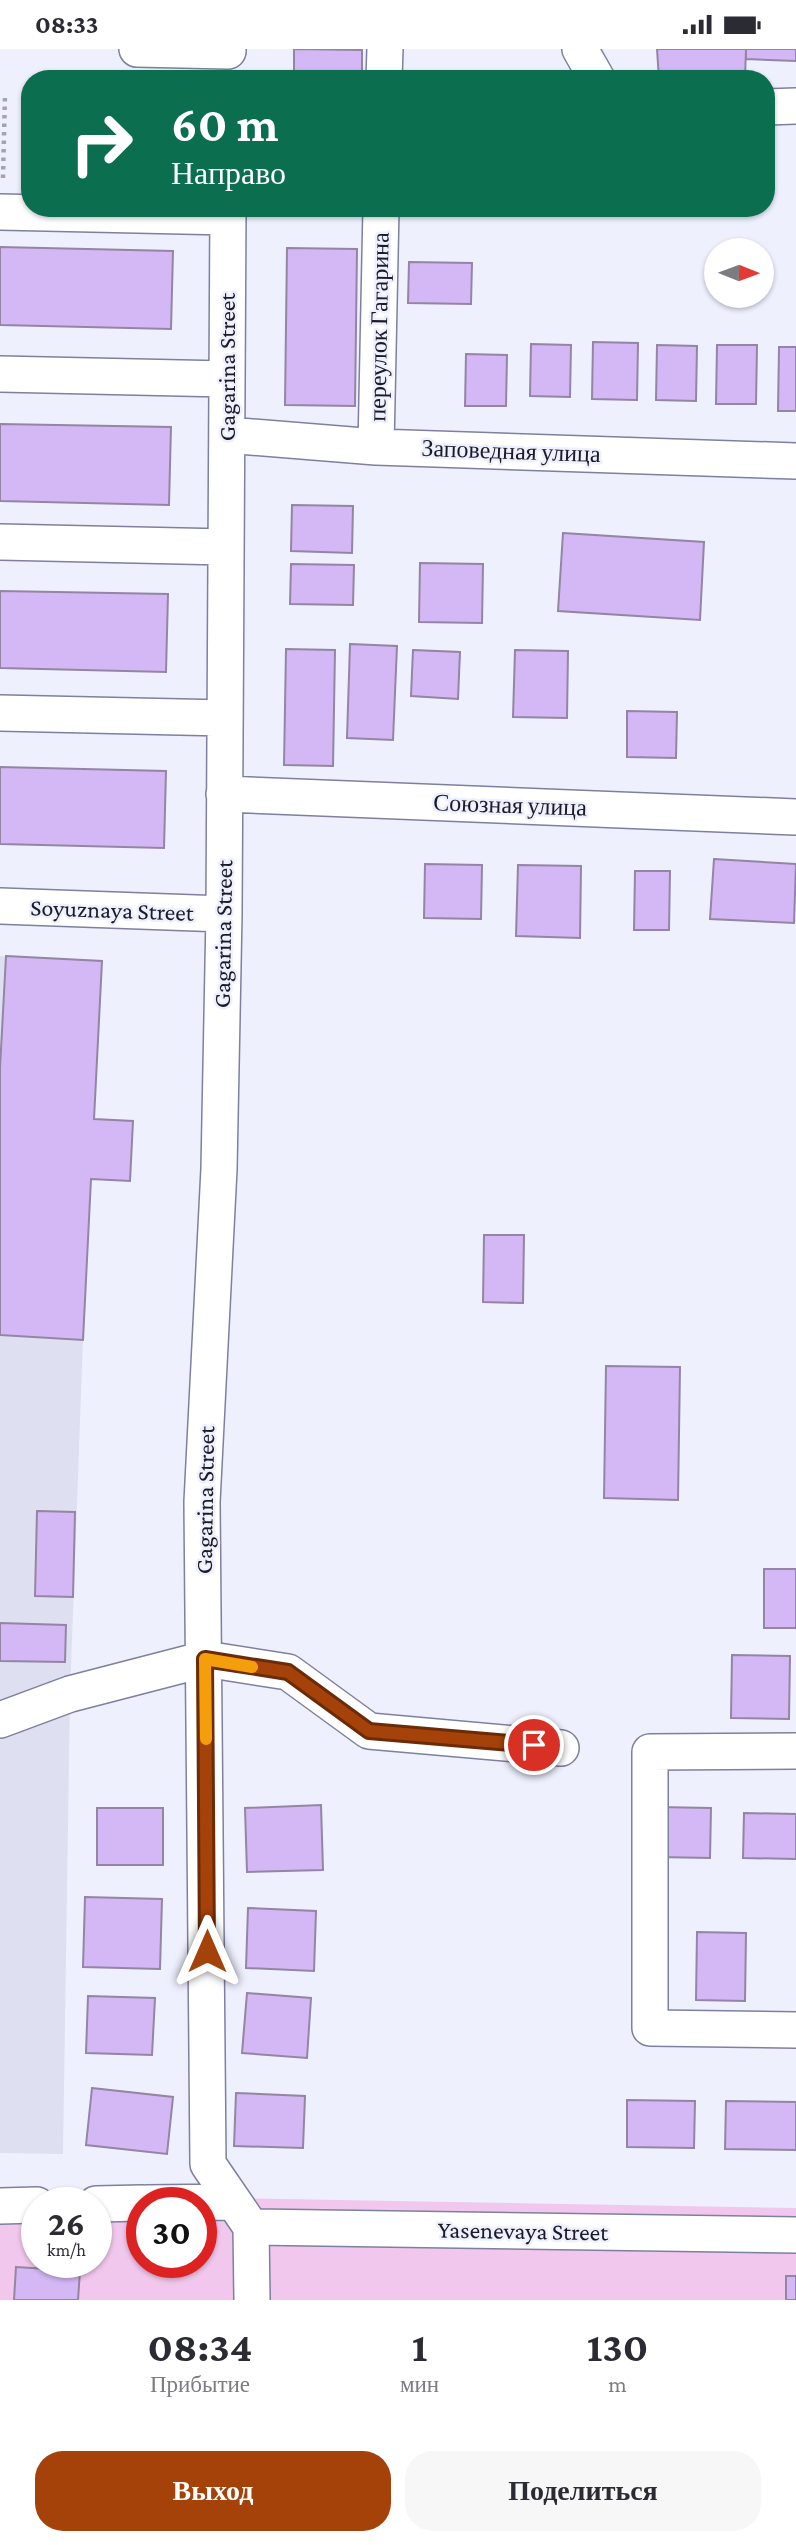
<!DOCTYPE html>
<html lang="ru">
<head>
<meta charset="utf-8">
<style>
  body { margin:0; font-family:"Crimson Pro",serif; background:#f7f7f7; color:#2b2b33; height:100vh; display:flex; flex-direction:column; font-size:26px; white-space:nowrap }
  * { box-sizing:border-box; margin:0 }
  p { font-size:23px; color:#7c7c81 }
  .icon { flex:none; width:38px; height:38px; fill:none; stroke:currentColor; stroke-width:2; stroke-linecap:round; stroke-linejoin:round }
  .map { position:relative; height:2251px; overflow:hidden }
  .drawer { display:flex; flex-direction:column; background:#fff; flex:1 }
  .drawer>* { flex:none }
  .top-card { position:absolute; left:21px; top:21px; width:754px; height:147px; border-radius:28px; box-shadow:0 2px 5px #0004; background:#0b6e4f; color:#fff; overflow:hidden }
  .needle { width:46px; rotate:91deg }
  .buttons { position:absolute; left:704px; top:189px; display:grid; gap:14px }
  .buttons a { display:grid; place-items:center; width:70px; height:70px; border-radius:50%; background:#fff; box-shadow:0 2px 5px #0004; font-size:35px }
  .speed { position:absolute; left:21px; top:2138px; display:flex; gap:14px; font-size:35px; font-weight:700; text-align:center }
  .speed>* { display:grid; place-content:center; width:91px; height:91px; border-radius:50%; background:#fff; box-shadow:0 2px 5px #0004; line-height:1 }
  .speed small { font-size:18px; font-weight:400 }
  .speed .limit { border:10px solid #d22; background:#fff; color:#111 }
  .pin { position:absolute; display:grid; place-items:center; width:60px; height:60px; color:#fff; margin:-30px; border:4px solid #fff; border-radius:50%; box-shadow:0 2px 7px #0007 }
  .me { position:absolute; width:77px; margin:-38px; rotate:0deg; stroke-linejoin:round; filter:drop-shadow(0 0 5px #0008) }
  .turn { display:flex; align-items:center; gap:24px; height:147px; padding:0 35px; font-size:32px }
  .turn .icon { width:91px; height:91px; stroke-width:2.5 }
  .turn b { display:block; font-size:49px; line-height:60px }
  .eta { display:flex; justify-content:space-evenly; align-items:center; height:119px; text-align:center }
  .eta b { font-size:42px; font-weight:700; line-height:49px }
  .action { display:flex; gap:14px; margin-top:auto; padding:14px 35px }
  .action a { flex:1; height:80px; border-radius:28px; background:#a54209; color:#fff; font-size:28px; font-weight:700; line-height:80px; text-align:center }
  .action a+a { background:#f7f7f7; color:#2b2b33 }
  .status { display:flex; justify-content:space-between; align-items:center; height:49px; padding:0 35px; background:#fff; direction:ltr }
  .status svg { height:19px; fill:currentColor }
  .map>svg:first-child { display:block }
</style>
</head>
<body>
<div class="status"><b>08:33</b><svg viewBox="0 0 49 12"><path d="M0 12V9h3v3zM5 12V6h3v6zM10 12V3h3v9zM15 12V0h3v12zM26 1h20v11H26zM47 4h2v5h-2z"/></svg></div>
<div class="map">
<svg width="796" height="2251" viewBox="0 0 796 2251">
  <rect width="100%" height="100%" fill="#eef0fe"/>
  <path fill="#dee0f1" d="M0 907 102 912 83 1291 70 1645 63 2105 0 2104Z"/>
  <path fill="#f2c7ed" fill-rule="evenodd" d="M0 2145 796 2159V2251H0ZM37 2154H96V2214H37ZM142 2154H201V2214H142Z"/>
  <path fill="#d4b8f5" stroke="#9385a3" stroke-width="2" d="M294 0 362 1V30H294Z
    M657 0H746L745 30H659Z
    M746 0H796V12L746 10Z
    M289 159H357V166L289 164Z
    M0 198 173 202 171 280 0 276Z
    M287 199 357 200 355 357 285 356Z
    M409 213 472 214 471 255 408 254Z
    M593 293 638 294 637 351 592 350Z
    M531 295 571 296 570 348 530 347Z
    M657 296 697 297 696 352 656 351Z
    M717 296H757L756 355H716Z
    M779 298H796V362H778Z
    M466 305 507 306 506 357H465Z
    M0 375 171 378 169 456 0 452Z
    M292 456 353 457 352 504 291 502Z
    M563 484 704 493 700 571 558 562Z
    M420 514 483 515 482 574 419 573Z
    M291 515 354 516 353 556 290 555Z
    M0 542 168 545 166 623 0 619Z
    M350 595 397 597 393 691 347 689Z
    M286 600 335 601 333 717 284 716Z
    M413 601 460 603 458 650 411 647Z
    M515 601 568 602 567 669 513 668Z
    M627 662 677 663 676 709 627 708Z
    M0 718 166 722 164 799 0 795Z
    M714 810 796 815 794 874 710 870Z
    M425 815 482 816 481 870 424 869Z
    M518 816 581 817 580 889 516 887Z
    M635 822H670L669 881H634Z
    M6 907 102 912 94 1070 133 1072 130 1132 91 1130 83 1291 0 1286V1019Z
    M484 1186H524L523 1254 483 1253Z
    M606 1317 680 1318 678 1451 604 1449Z
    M37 1462 75 1463 73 1548 35 1547Z
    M764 1520H796V1579H764Z
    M0 1574 66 1576 65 1613 0 1612Z
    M732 1606 790 1607 789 1670 731 1669Z
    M321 1756 323 1821 247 1823 245 1759Z
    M657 1758 711 1759 710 1809 657 1808Z
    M97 1759H163V1816H97Z
    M744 1764 796 1765V1810L743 1809Z
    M85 1848 162 1850 160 1920 83 1918Z
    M248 1859 316 1862 314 1922 246 1919Z
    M697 1883 746 1884 745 1952 696 1951Z
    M247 1944 311 1949 307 2009 242 2004Z
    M88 1947 155 1949 152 2006 86 2004Z
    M92 2039 173 2048 167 2105 86 2096Z
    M236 2044 305 2047 303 2099 234 2097Z
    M627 2051 695 2052 694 2099 627 2098Z
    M726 2052 796 2053V2101L725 2100Z
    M16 2218 80 2222 78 2251H14Z
    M786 2227H796V2251H786Z"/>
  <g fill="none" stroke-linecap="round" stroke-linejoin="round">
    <defs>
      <path id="minor" d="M137 0 228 2
        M580 0 597 30
        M384 30 385 0
        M766 58 796 57
        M228 159 224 865 219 1120 202 1453 208 2115 251 2178 252 2251
        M0 163 228 168
        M0 325 226 330
        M227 386 376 398 796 412
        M376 398 381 159
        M0 493 226 498
        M0 664 225 669
        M224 745 796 768
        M0 857 224 865
        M0 1671 70 1645 205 1610 288 1623 369 1682 561 1699
        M796 1702 650 1703V1979L796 1981
        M147 2154 234 2153
        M96 2155 142 2154
        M0 2157 37 2156
        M251 2178 796 2186"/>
    </defs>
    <use href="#minor" stroke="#7d809f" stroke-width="38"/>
    <path stroke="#a2a4b1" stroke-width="4.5" stroke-dasharray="3.5 5" stroke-linecap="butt" d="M3 129 5 46"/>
    <use href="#minor" stroke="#fff" stroke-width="35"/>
  </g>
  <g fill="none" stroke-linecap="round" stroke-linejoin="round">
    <defs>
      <path id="route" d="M207 1902 205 1610 288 1623 369 1682 534 1696"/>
    </defs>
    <use href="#route" stroke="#6b2b06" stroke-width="18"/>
    <use href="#route" stroke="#a54209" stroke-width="12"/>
    <path stroke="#f59e0b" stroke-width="12" d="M206 1690 205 1610 252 1618"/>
  </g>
  <g text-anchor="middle" stroke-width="5" stroke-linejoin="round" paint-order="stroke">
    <g font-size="24" fill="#1b1b28" stroke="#eef0fe">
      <text transform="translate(379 278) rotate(-89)" y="8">переулок Гагарина</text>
      <text transform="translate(227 318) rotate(-90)" y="8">Gagarina Street</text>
      <text transform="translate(511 402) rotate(2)" y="8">Заповедная улица</text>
      <text transform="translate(510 756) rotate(2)" y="8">Союзная улица</text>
      <text transform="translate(112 861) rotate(2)" y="8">Soyuznaya Street</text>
      <text transform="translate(223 885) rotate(-89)" y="8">Gagarina Street</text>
      <text transform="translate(205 1451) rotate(-89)" y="8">Gagarina Street</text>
      <text transform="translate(523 2182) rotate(1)" y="8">Yasenevaya Street</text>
    </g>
  </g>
</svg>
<div class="buttons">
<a><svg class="needle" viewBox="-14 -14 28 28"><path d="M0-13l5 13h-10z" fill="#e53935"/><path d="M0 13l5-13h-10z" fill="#7c7c81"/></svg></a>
</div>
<div class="speed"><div>26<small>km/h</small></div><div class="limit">30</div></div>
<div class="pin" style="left:534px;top:1696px;background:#d93025"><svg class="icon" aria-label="arrive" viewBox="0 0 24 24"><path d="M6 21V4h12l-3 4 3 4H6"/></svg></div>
<svg class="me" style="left:207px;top:1902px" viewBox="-20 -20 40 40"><path d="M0-17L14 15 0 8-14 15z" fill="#a54209" stroke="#fff" stroke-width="4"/></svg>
<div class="top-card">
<div class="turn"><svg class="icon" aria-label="right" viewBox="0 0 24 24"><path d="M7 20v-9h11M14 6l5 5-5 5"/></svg><div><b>60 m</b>Направо</div></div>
</div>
</div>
<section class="drawer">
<div class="eta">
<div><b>08:34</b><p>Прибытие</p></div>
<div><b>1</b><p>мин</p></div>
<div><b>130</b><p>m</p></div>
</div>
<div class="action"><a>Выход</a><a>Поделиться</a></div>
</section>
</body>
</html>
